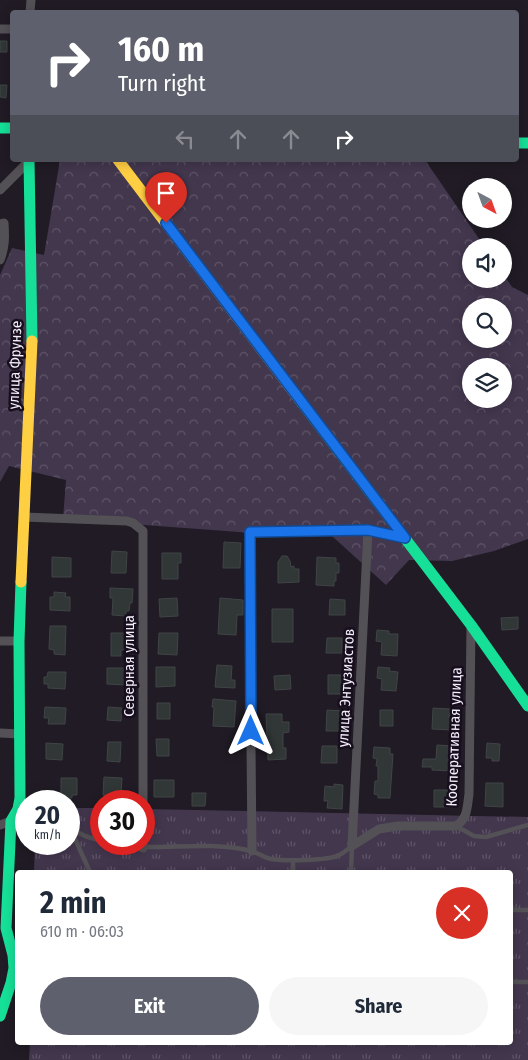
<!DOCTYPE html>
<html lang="en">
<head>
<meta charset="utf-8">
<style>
  body { margin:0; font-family:"Fira Sans Condensed",sans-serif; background:#f6f6f7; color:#1f2937; height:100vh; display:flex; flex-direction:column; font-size:19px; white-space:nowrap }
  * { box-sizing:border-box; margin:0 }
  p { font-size:16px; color:#747a83 }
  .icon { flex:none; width:28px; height:28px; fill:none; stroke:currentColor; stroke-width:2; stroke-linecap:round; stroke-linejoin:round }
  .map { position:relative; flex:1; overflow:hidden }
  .side { position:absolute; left:15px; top:870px; width:498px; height:175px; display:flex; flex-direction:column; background:#fff; border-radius:5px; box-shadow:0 2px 12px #0003 }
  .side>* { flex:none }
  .banner { position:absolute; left:10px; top:10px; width:509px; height:152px; border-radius:5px; box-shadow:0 2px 12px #0003; background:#5e616d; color:#fff; overflow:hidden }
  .needle { width:32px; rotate:139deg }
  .tools { position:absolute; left:462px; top:178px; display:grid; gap:10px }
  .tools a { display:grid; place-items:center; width:50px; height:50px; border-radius:50%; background:#fff; box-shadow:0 2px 12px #0003; font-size:25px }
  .speed { position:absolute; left:15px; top:790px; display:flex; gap:10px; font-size:25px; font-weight:700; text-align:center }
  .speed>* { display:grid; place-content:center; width:65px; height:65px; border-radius:50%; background:#fff; box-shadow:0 2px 12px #0003; line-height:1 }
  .speed small { font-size:12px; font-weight:400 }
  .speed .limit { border:8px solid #d22; background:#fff; color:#111 }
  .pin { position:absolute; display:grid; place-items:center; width:42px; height:42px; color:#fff; margin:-51px -21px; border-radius:50% 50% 50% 0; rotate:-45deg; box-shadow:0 0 5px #0007 }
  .pin .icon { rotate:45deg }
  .me { position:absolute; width:55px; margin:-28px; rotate:0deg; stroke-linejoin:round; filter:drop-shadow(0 0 4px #0008) }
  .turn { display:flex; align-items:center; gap:18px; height:105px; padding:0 25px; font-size:22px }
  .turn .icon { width:65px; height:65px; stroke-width:2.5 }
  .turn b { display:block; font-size:35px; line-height:42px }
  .lanes { display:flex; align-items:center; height:48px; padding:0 25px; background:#0003; justify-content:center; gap:25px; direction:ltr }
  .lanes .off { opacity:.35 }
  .round { display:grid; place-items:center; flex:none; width:52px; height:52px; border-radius:26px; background:#f6f6f7 }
  .headline { display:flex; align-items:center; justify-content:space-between; height:85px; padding:0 25px }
  h1 { font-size:30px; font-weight:700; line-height:38px }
  .cta { display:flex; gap:10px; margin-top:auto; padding:10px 25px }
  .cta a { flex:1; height:58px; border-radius:30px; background:#5e616d; color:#fff; font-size:20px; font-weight:700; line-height:58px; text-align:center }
  .cta a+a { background:#f6f6f7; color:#1f2937 }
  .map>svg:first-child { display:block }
</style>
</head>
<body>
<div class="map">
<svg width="528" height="1060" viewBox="0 0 528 1060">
  <defs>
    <pattern id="grass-tufts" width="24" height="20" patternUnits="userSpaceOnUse" patternTransform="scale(1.25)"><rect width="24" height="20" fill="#43374e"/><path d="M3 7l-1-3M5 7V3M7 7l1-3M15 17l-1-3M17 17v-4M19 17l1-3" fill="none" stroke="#5f5468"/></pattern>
    <pattern id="forest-crowns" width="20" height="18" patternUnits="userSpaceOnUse" patternTransform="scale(1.25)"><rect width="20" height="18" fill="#43374e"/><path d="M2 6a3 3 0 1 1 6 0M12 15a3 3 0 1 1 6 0" fill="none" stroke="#5f5468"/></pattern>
  </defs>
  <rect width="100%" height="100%" fill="#201b24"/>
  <path fill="url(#grass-tufts)" d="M69 808H101V844H144V809L528 817V1060H29L30 1042H510V872H34L35 844H69Z"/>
  <path fill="url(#forest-crowns)" fill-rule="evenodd" d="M60 160H425L484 246H471V279H504V275L512 287 528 295V539L494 551 452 561 409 560 386 585 332 536H293L63 519 66 480 9 466 0 482V275L12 248 44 255ZM471 306H504V339H471ZM471 366H504V399H471Z"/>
  <path fill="#313637" stroke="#414446" d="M0 41H7V52H0Z
    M0 85H7L6 98 0 97Z
    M224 542 241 543 240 568H223Z
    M112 551 127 552 126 573H111Z
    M162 553H181V563H178V579H162Z
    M282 556H287L290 561 291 567 294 566V569H299V582L278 583V562Z
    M52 557 71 558V577H52Z
    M317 557 336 558V563H339V573H336V581H334V586L316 585Z
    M110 588 133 589 132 603H130L129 611H126V616L112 615 113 598H110Z
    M54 592 66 593 65 597H70V611L50 610V597H54Z
    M177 598 178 616 160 617 159 599Z
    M220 598 243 600V615H237L236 635 218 634Z
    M330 599 345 600V615H329Z
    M272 609H293V642H272Z
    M518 617V629L502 630 501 618Z
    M50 626H66L65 655 54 654V650L49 649Z
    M377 630 389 631V634H398L397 656 381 655 382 642 376 641Z
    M111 633H125V650H121V656H111Z
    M159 633H178L177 655 158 654Z
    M327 638H342V653H326Z
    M217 665 232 666 231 680H235V688L215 687Z
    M156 667H175V686L156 687Z
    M378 667 390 668 389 671 398 672 396 691 381 690 382 679 377 678Z
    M107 668H126V685L107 684Z
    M48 672H66L65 689 48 688V684H44V677H47Z
    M290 675 291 689 275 690 274 676Z
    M328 675H344V694H328Z
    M213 699 236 701 234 727 213 726 214 707H212Z
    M157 703H170V719H157Z
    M45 707 66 708 65 724H48L49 718H44Z
    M108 707 122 708 121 721 107 720Z
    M433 708 450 709 449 718H452V730L432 729Z
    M327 710 344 711 343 731H326Z
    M380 710H393V726H380Z
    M266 714H282V722H289V732L283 733V748H286V759L268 760Z
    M156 739H169V756H157Z
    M108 742H121L120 762 107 761Z
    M46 743 63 744 62 760 46 759Z
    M487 743 500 744 499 761H492V758H486Z
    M437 745 452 746 451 771 432 770V767H422L423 759H436Z
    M322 746H337V763H321Z
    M374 747 390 748V754H393L390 798H378V795L374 794 375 781H378V766H376L377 759 373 758Z
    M104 777 122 778 121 796H116L115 800 109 799V796L103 795Z
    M61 778H77V795H72V798H66V795H61Z
    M154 780H174V797H154Z
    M486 783H503V807L485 806Z
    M334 784 343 785 342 809 327 808 328 801H324L325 786 334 787Z
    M434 790H453L452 807H434Z
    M192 793H206L205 806H192Z"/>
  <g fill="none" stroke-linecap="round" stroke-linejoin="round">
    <path stroke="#535155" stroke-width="4.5" d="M14 820 26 819
      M456 826 474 836 486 837 528 825
      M70 828 90 872
      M70 828 85 836 101 841
      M113 844C146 850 179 845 212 846 224 847 238 847 250 851 257 852 263 857 271 859 284 861 328 861 339 855 344 853 348 849 352 846
      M293 860V872
      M351 872 352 846
      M510 910H528
      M510 982H528"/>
    <path stroke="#535155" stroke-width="9" d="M30 12 31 0
      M0 29H12
      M0 190 29 161
      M0 224 4 223C5 237 5 247 0 260
      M24 517 127 521 133 523 143 531V801
      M0 641H19
      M0 733 20 734
      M0 825 11 821
      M352 846 368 530
      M352 846 379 829 398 826H456C468 818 467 807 469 794L471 625
      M143 848V844
      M252 851 249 532 368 530 404 538"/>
    <path stroke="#16e098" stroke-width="11" d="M0 128H12
      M516 143H528
      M29 160 32 341
      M302 403 471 625 528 706
      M0 1016 11 983 14 968 13 955 6 928 11 821 18 809 20 798 19 641 21 582"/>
    <path stroke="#ffcf43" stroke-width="11" d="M118 160 302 403
      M21 582 32 341"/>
  </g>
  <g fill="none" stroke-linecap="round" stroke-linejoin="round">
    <defs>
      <path id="route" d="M166 223 405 538 368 530 250 532 251 731"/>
    </defs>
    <use href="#route" stroke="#114b97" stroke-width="12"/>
    <use href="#route" stroke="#1a73e8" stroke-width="9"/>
  </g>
  <g text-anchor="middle" stroke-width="5" stroke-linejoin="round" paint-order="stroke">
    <g font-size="15" fill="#f5effb" stroke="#170e1e">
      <text transform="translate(15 365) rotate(-88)" y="5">улица Фрунзе</text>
      <text transform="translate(129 666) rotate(-90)" y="5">Северная улица</text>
      <text transform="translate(346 688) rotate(-87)" y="5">улица Энтузиастов</text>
      <text transform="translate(454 737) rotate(-88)" y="5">Кооперативная улица</text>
    </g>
  </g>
</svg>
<div class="tools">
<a><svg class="needle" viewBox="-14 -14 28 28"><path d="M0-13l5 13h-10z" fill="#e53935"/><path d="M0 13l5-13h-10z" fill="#747a83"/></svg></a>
<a><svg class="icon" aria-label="sound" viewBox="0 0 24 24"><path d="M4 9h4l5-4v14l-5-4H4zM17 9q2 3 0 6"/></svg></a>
<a><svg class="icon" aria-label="search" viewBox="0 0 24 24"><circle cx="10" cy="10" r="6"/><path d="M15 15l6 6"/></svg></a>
<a><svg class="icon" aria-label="layers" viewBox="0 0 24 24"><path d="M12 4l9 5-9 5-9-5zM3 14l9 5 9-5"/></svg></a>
</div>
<div class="speed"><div>20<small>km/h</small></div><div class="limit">30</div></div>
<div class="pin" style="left:166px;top:223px;background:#d93025"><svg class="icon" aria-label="arrive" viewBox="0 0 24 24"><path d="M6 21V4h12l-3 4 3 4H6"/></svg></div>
<svg class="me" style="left:251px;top:731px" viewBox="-20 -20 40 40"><path d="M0-17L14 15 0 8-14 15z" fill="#1a73e8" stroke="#fff" stroke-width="4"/></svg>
<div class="banner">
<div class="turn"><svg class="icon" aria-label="right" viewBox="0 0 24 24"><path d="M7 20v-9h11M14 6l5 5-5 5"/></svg><div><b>160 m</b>Turn right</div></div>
<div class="lanes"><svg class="icon off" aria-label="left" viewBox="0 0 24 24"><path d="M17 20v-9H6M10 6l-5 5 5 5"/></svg><svg class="icon off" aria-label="ahead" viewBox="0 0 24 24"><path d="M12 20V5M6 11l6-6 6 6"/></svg><svg class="icon off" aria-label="ahead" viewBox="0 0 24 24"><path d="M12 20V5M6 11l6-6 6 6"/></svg><svg class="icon" aria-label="right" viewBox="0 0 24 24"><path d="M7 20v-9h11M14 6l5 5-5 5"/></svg></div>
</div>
<section class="side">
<div class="headline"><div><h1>2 min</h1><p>610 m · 06:03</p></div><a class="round" style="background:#d93025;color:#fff"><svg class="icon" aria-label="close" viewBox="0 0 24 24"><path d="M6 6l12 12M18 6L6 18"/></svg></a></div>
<div class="cta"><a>Exit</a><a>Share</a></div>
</section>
</div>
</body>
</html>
